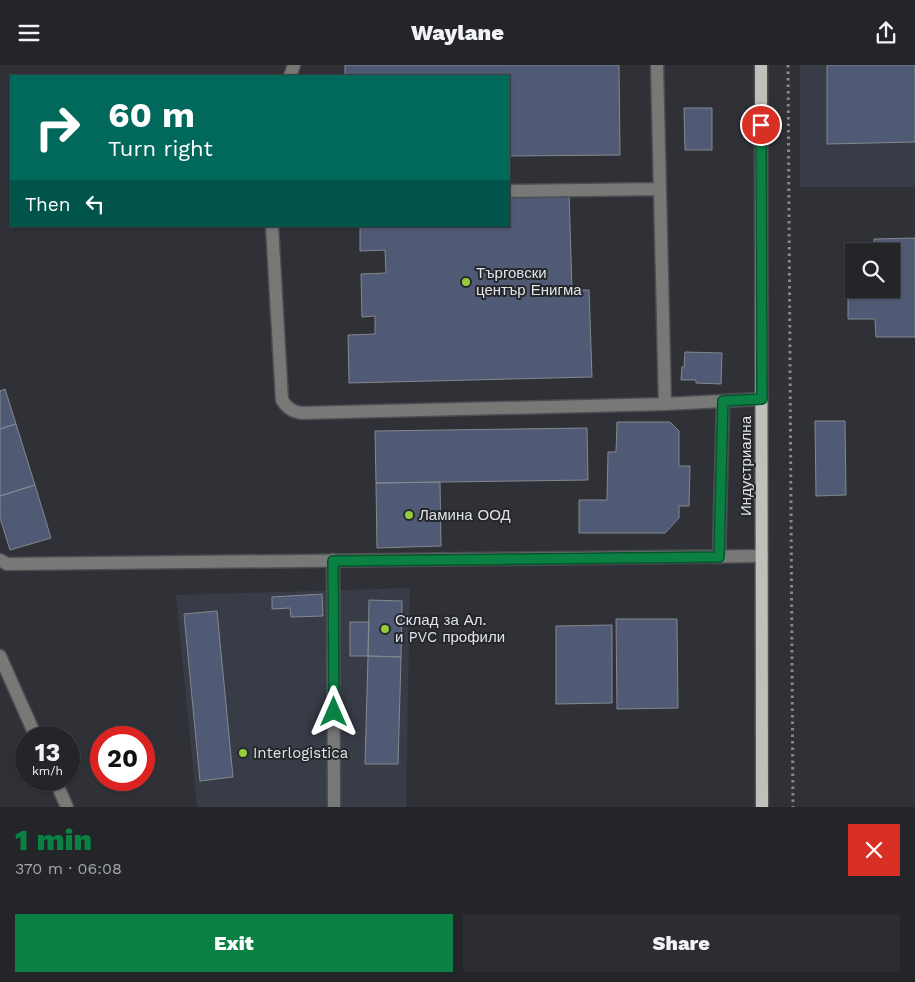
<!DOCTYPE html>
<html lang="en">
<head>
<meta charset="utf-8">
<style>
  body { margin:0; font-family:"Work Sans",sans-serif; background:#2b2d31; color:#f1f3f6; height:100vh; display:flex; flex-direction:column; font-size:19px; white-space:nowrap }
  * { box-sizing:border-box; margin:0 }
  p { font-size:16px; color:#a3a5a8 }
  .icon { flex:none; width:28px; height:28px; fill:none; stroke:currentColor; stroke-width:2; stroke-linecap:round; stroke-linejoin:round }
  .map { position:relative; height:742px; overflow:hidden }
  .side { display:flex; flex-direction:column; background:#232529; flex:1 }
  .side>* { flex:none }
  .hud { position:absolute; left:10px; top:10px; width:500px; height:152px; border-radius:0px; box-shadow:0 1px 4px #0004,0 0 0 1px #404246; background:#00695c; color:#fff; overflow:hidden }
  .fabs { position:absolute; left:845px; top:178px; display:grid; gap:10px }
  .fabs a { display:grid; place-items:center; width:55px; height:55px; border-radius:0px; background:#232529; box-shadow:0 1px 4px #0004,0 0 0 1px #404246; font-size:25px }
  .speed { position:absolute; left:15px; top:661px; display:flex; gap:10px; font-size:25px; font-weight:700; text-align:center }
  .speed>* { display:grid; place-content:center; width:65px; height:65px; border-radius:50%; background:#232529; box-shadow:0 1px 4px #0004,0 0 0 1px #404246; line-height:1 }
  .speed small { font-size:12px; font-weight:400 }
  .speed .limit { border:8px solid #d22; background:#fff; color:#111 }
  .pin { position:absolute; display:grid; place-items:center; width:42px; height:42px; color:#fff; margin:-21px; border:2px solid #fff; border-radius:50%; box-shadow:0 1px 5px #0007 }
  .me { position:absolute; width:55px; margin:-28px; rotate:0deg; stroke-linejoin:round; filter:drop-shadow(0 0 4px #0008) }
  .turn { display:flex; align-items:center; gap:18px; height:105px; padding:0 15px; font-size:22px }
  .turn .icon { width:65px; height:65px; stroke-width:2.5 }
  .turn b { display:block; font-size:35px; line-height:42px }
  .then { display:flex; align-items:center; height:48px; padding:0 15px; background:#0003; gap:10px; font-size:19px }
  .round { display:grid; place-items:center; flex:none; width:52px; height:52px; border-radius:0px; background:#2b2d31 }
  .head { display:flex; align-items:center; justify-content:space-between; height:85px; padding:0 15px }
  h1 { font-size:30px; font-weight:800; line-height:38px; color:#0b8043 }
  .button { display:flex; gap:10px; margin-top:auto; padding:10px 15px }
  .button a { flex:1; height:58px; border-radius:0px; background:#0b8043; color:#fff; font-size:20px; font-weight:800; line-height:58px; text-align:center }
  .button a+a { background:#2b2d31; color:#f1f3f6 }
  header { display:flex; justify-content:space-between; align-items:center; height:65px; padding:0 15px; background:#232529; font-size:22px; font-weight:800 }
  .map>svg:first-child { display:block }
</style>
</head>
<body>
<header><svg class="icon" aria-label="menu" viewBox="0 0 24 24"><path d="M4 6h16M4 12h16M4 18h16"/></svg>Waylane<svg class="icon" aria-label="share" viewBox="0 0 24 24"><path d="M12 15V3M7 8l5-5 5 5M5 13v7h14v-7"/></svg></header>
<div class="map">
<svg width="915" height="742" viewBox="0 0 915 742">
  <rect width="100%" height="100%" fill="#2f3137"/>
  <path fill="#373c47" d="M800 0H915V122H800Z
    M410 523 406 742H197L176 530Z"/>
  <path fill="#515a74" stroke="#85888f" d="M345 0H619L620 90 509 91V11H345Z
    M827 0H915V77L827 79Z
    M684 43H712V85H685Z
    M569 127 572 225H589L592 312 349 318 348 270 375 269V251L362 252 361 209 386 208 385 185 360 186V161H509V129Z
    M915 173V272H876L875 254H848V195H854V224H891V186H874V174Z
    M685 287 722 288 721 319 696 318V315H681L682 302H684Z
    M5 324 16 359 0 364V326Z
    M815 356H845L846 430 816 431Z
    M617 357H670L679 366V401H690L689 441H679V453L665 468H579V435H607L608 387H616Z
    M16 359 35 420 0 431V364Z
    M587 363 588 415 376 418 375 366Z
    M440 417 441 481 377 483 376 418Z
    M35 420 51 473 10 485 0 453V431Z
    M322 529 323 551 291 552 290 543 272 544V532Z
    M369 535 402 536 401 592 368 591Z
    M217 546 233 712 200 716 184 549Z
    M616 554H677L678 643 617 644Z
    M350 557H369L368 591H350Z
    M612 560V638L556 639V561Z
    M368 591 401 592 398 699H365Z"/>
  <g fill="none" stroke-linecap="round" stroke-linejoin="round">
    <defs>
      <path id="minor" d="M657 0 665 339
        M290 11 294 0
        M509 126 660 124
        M272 161 282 335C287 343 292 346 301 348L665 339 762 334
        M719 492 723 336
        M0 495 7 499 762 491
        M333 495 334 742
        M0 591 36 672
        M55 715 67 742"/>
      <path id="major" d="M761 0 762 742"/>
    </defs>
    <use href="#minor" stroke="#4b4d53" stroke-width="15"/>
    <use href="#major" stroke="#4b4d53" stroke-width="15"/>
    <path stroke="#87898e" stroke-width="3" stroke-dasharray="2.5 4" stroke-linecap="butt" d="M788 0 793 742"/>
    <use href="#minor" stroke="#787976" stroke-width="12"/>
    <use href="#major" stroke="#bec0ba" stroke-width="12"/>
  </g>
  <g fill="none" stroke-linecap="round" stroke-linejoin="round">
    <defs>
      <path id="route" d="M334 647 333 496 719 492 723 336 762 334 761 60"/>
    </defs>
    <use href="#route" stroke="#07532c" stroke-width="12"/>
    <use href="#route" stroke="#0b8043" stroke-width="9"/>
  </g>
  <g fill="#96cc39" stroke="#25272d" stroke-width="2">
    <circle cx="466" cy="217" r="5"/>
    <circle cx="409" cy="450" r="5"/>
    <circle cx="385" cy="564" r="5"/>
    <circle cx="243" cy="688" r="5"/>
  </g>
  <g text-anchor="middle" stroke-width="4" stroke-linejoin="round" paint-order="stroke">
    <g font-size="15" fill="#e1e3e6" stroke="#25272d" text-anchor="start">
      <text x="476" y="213">Търговски<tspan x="476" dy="17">център Енигма</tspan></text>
      <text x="419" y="455">Ламина ООД</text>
      <text x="395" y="560">Склад за Ал.<tspan x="395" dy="17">и PVC профили</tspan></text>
      <text x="253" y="693">Interlogistica</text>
    </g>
    <g font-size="15" fill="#e1e3e6" stroke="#25272d">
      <text transform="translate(746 401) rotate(-90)" y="5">Индустриална</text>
    </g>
  </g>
</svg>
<div class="fabs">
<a><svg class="icon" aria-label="search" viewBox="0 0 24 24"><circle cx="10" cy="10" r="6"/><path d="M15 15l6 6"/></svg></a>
</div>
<div class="speed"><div>13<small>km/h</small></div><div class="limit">20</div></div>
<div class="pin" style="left:761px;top:60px;background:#d93025"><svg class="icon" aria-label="arrive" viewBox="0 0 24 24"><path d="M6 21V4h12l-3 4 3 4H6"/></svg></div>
<svg class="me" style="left:334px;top:647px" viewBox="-20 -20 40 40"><path d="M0-17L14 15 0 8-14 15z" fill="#0b8043" stroke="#fff" stroke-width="4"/></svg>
<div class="hud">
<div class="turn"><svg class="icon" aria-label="right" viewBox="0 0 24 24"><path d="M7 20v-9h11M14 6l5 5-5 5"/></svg><div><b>60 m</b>Turn right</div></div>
<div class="then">Then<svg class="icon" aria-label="left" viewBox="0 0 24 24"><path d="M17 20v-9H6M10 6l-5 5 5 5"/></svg></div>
</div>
</div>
<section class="side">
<div class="head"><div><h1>1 min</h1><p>370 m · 06:08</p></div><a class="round" style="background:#d93025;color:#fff"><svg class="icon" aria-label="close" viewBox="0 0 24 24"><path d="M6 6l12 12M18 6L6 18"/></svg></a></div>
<div class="button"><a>Exit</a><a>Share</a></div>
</section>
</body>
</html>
